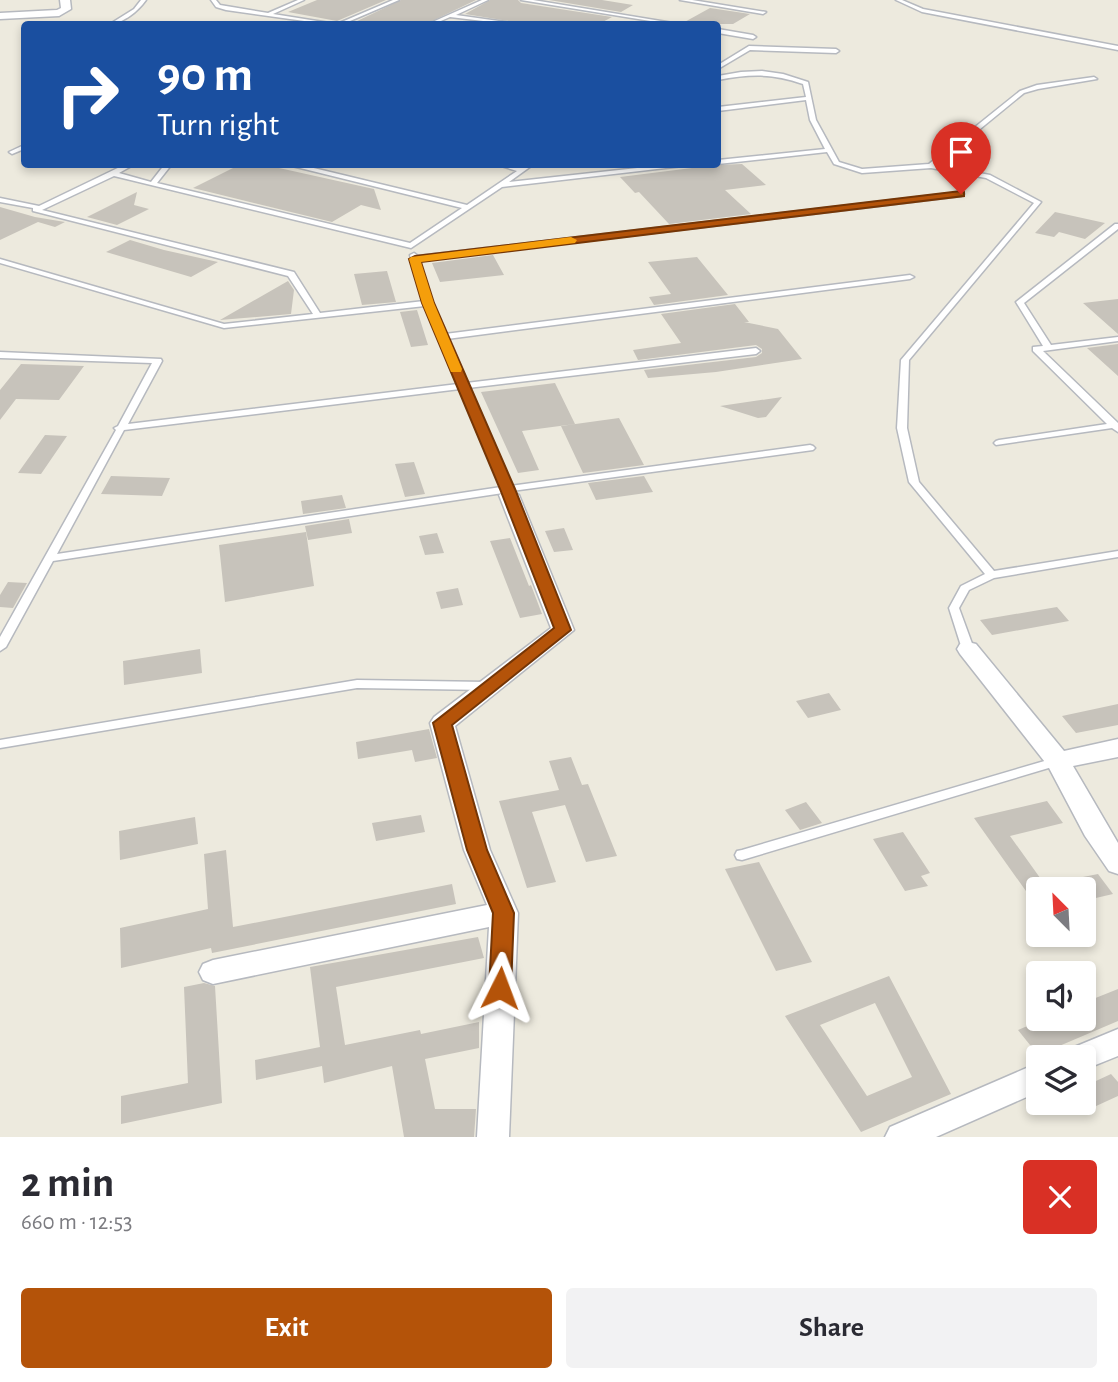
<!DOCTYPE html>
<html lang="en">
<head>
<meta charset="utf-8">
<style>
  body { margin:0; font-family:"Alegreya Sans",sans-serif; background:#f2f2f3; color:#2b2b33; height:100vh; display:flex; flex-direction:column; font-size:26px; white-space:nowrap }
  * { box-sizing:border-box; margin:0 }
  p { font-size:23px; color:#7c7c81 }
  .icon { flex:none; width:38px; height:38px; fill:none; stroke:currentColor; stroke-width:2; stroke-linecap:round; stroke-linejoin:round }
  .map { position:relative; height:1137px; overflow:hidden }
  .side { display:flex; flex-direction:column; background:#fff; flex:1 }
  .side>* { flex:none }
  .guide { position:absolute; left:21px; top:21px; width:700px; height:147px; border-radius:7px; box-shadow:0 4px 10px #0003; background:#1a4fa0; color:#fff; overflow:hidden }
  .needle { width:46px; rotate:336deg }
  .buttons { position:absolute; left:1026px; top:877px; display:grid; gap:14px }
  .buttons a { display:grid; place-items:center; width:70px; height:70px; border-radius:7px; background:#fff; box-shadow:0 4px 10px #0003; font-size:35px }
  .pin { position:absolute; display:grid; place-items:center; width:60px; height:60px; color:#fff; margin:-72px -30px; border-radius:50% 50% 50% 0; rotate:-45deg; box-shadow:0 0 7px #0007 }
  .pin .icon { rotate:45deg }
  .me { position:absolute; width:77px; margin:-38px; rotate:3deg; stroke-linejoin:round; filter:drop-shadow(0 0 5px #0008) }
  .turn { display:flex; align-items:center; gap:24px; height:147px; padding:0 21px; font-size:32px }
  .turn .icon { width:91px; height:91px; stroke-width:2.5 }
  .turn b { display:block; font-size:49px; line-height:60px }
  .round { display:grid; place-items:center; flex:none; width:74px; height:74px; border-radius:7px; background:#f2f2f3 }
  .overview { display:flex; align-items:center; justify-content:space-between; height:119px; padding:0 21px }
  h1 { font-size:42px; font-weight:700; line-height:52px }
  .primary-button { display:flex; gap:14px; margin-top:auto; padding:14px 21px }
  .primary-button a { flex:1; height:80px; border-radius:7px; background:#b45309; color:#fff; font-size:28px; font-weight:700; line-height:80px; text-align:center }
  .primary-button a+a { background:#f2f2f3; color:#2b2b33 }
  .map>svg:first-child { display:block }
</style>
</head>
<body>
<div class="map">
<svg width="1118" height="1137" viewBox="0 0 1118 1137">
  <rect width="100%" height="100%" fill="#edeade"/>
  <path fill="#c7c3bb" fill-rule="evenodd" d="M317 0H386L337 21 288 12Z
    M401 0H476L426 24 407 21 400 24H351Z
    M490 0H518L521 3 612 17 599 24H527L465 14Z
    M549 0H602L633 5 621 12Z
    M710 8 750 14 733 24H681Z
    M241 164H261L374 189 381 210 361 205 332 222 193 188Z
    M742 164 766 185 725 190 751 214 669 224 639 192 635 193 620 177 716 165Z
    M137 192 134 205 149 209 117 225 87 217Z
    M0 207 35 217 65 222 55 227 38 222 0 240Z
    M1055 212 1105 223 1085 239 1059 232 1054 237 1035 233Z
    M130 240 164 250 218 262 191 277 106 252Z
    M493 255 504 275 440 282 432 263Z
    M697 257 728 295 654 305 649 297 671 294 648 262Z
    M387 271 396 302 362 305 354 274Z
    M288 281 294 290 291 314 220 320Z
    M1118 299V334L1083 303Z
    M735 304 749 322H744L778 329 802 359 716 372 648 378 644 370 756 357 762 353V349L756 345 638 360 633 350 681 343 661 314Z
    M417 310 428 345 411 347 400 312Z
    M1118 344V376L1087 348Z
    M21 364 84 366 59 400 16 399 0 420V390Z
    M555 383 575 424 522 431 539 470 518 473 481 392Z
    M782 397 766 417 758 418 720 406Z
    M619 418 644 465 583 473 561 426Z
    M45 435 67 436 41 474 18 473Z
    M414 462 425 494 405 497 395 464Z
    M111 476 170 478 162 496 101 494Z
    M644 476 653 492 596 500 588 483Z
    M342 495 346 508 303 514 301 501Z
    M349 519 352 533 308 540 305 526Z
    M564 528 573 550 554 552 545 531Z
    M306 532 314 586 225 602 219 545Z
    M437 533 444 553 425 555 419 536Z
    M510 538 529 586 531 585 542 614 520 618 490 541Z
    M8 582 27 583 13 608 0 607V595Z
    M458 588 463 605 441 609 436 592Z
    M1057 607 1069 621 992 635 980 620Z
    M200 649 202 673 124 685 123 661Z
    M829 693 841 710 808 718 796 701Z
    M1118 704V725L1076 733 1062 716Z
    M429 729 437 758 415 762 412 750 358 759 356 742Z
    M571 757 582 785 588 784 617 856 586 862 565 805 532 812 556 882 527 888 499 801 559 790 549 761Z
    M1047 801 1063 823 1010 836 1048 889H1038V908L974 818Z
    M806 802 822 823 800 830 785 810Z
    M421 815 425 832 376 841 372 823Z
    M195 817 198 844 120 860 119 831Z
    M903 832 930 873 921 876 928 886 905 891 873 839Z
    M226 850 233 927 452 884 456 904 212 953 211 948 121 968 120 928 208 909 204 854Z
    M759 862 812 962 776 971 725 869Z
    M1098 874 1113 894 1083 901V877Z
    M478 937 484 958 336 987 345 1045 420 1030 421 1034 479 1022V1048L425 1059 435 1109H476L474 1137H404L392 1066 324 1083 322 1066 256 1080 255 1060 320 1047 310 967Z
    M889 976 951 1094 861 1132 785 1016ZM875 1003 912 1077 867 1096 820 1025Z
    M204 983 215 986 222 1103 121 1124V1096L188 1083 184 987Z
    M1118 989V1021L1038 1055 1018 1030 1046 1018H1083V1003Z
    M1111 1074 1118 1082V1096L1083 1112V1087Z"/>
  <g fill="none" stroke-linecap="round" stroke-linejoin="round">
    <defs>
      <path id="lane" d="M141 0H146C138 11 124 23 110 24L134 9Z
        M211 0H216L220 5 268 13 298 0H304L273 14 336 24H326L226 10 216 7Z
        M393 0H399L343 24H337Z
        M482 0H488L456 15 506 22 508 24 450 17 434 24H428Z
        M521 0H533L679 24H669Z
        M680 0H692L766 12 763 14Z
        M896 0H902L923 9 1118 46V50L922 12Z
        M718 29 753 35 756 37 753 39 718 33Z
        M749 46 836 49 839 51 836 53 750 50 718 69V65Z
        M762 71 783 74 808 82 816 120 839 162 862 169 929 164 1020 91 1037 85 1094 77 1097 79 1038 89 1024 93 936 165 990 175 1041 202 909 360 907 428 919 482 994 571 1118 551V557L994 578 969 590 959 608 974 649 972 652 968 653 962 649 949 608 961 586 985 574 909 482 897 428 901 360 1034 203 986 178 931 168 862 173 834 164 827 152 718 164V160L825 149 810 120 806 100 718 111V107L806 97 803 84C772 73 750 74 718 80V76L741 72Z
        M24 145V149L12 154 9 152Z
        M126 164H135L119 173 151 182 165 164H172L157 183 410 243 462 208 284 164H297L467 205 517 171 495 164H508L521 168 526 164H534L509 182 674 164H700L502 187 411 248 114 176 42 210 294 272 320 313 424 301 410 255 414 253 418 256 961 192 964 194 961 196 419 261 432 303 445 334 910 275 914 277 910 279 447 339 466 383 756 348 760 351 756 354 468 388 510 486 810 445 813 446 815 448 813 450 512 491 511 495 508 496 503 493 53 561 6 647 0 651V637L116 430 114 428 118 426 152 363 0 358V352L161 359 162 361 128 424 458 384 425 306 224 328 0 263V259L224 324 313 314 288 276 33 211V208L0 202V198L39 206ZM460 389 501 487 57 554 124 430Z
        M1115 224H1118V229L1024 303 1051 345 1118 337V341L1043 351 1118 423V432L1112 428 996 445 994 443 996 441 999 440 1107 424 1033 351V347L1043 346 1016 302Z
        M357 680 487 682 491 683 493 686 491 689 487 690 357 688 0 748V740Z
        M1058 757 1062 758 1064 761 1062 764 742 860 737 859 735 855 737 851 742 850Z"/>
      <path id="street" d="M60 0H70L71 9 59 16 0 19V13L57 10 61 8Z
        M509 489 519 495 574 630 455 726 490 850 518 913 509 1137H477L489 927 213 984 203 980 199 972 203 964 213 960 487 905 464 850 430 723 434 717 551 628 499 495Z
        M968 642 976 644 1064 751 1118 739V757L1073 766 1118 843V874L1109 871 1085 836 1048 766 960 654 957 649 960 644Z
        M1118 1029V1056L1083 1070V1057H1068L1072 1048Z
        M1038 1063V1092L936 1137H885L890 1127Z"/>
    </defs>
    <use href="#lane" stroke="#b6b9bf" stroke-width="3"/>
    <use href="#street" stroke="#b6b9bf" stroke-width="3"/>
    <use href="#lane" fill="#fff" fill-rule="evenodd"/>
    <use href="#street" fill="#fff" fill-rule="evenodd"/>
  </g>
  <path fill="#b45309" stroke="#753606" stroke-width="2" d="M961 191 964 192V196L421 262 434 303 515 489 571 630 452 725 487 850 514 913 511 988 508 994 500 997 492 994 489 988 493 913 467 850 433 723 554 628 500 489 422 303 409 259 415 256Z"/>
  <path fill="#f59e0b" d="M571 237 577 240 575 243 421 262 434 303 462 369 461 372H451L422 303 409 259 411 257Z"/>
</svg>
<div class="buttons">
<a><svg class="needle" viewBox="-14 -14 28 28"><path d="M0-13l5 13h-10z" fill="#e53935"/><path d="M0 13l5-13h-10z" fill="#7c7c81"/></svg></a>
<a><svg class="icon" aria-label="sound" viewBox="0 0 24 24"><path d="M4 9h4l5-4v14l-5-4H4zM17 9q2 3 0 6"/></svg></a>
<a><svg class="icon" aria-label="layers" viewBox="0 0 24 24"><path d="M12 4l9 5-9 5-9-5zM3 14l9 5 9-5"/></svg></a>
</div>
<div class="pin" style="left:961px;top:194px;background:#d93025"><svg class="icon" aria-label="arrive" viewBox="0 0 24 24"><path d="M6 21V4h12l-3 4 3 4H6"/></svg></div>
<svg class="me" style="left:500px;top:988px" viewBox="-20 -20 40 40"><path d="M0-17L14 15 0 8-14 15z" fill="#b45309" stroke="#fff" stroke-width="4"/></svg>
<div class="guide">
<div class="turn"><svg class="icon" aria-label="right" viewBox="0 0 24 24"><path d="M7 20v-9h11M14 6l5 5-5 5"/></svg><div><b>90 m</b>Turn right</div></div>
</div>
</div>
<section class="side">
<div class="overview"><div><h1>2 min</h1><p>660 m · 12:53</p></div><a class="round" style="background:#d93025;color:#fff"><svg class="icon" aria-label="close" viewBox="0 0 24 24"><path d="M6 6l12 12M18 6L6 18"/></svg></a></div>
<div class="primary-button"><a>Exit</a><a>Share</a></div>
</section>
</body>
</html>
